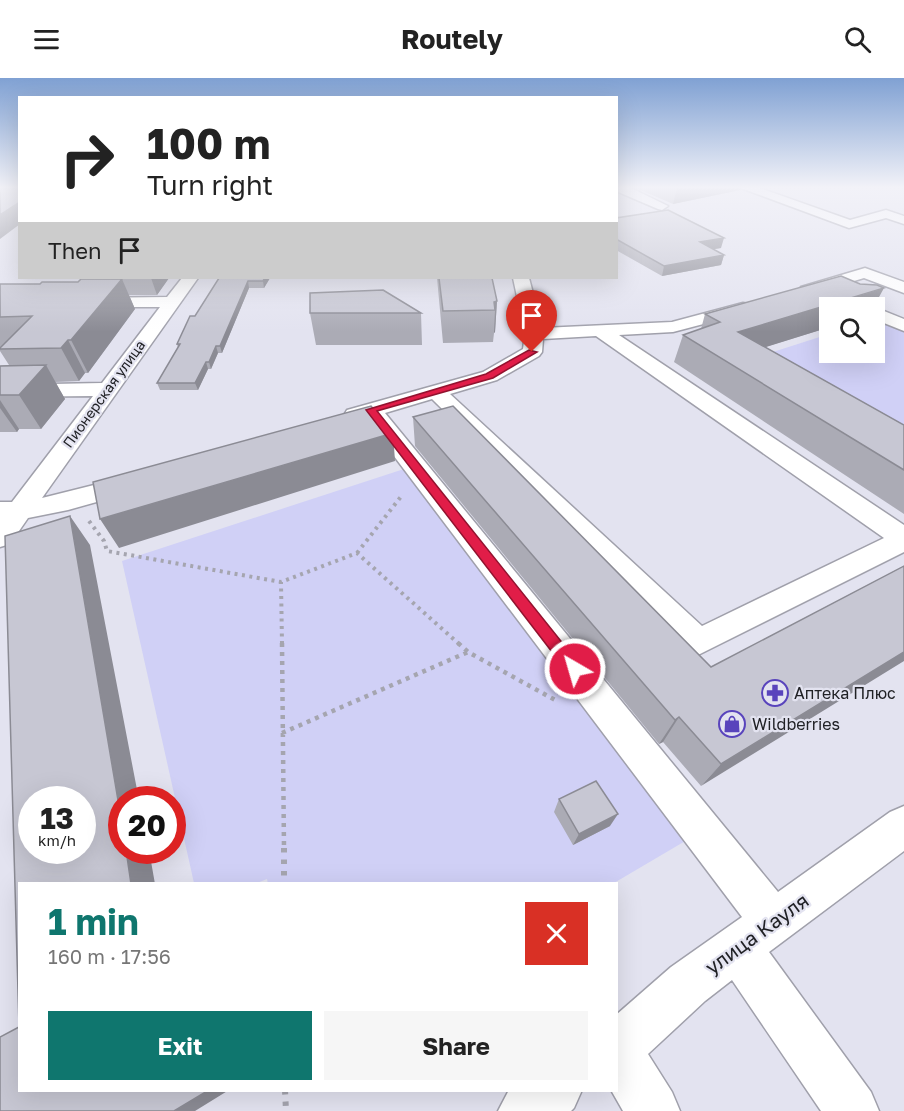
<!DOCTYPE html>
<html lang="en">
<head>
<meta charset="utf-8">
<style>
  body { margin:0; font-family:"Golos Text",sans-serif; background:#f6f6f6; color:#222; height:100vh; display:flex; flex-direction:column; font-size:22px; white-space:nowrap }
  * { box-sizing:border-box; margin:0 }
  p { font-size:20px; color:#767676 }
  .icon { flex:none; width:33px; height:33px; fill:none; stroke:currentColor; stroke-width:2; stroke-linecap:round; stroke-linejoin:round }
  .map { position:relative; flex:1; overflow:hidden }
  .sheet { position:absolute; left:18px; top:804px; width:600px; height:210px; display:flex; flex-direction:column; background:#fff; border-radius:0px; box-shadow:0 6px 24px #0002 }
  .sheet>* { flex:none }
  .guide { position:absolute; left:18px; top:18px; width:600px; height:183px; border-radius:0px; box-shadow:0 6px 24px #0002; background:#fff; color:#222; overflow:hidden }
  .controls { position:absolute; left:819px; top:219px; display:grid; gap:12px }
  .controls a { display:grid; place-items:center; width:66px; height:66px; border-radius:0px; background:#fff; box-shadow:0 6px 24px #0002; font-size:30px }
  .speed { position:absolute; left:18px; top:708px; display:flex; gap:12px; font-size:30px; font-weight:700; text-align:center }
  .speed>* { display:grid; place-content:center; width:78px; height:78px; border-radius:50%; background:#fff; box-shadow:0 6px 24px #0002; line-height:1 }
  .speed small { font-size:15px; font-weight:400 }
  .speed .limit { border:9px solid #d22; background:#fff; color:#111 }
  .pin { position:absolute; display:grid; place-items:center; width:51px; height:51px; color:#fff; margin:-62px -26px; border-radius:50% 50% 50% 0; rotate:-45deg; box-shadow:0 0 6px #0007 }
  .pin .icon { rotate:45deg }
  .me { position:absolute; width:66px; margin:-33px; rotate:322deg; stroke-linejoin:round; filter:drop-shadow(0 0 4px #0008) }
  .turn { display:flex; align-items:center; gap:21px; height:126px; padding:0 30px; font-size:27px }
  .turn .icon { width:78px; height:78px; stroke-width:2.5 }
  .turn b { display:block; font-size:42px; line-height:51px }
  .then { display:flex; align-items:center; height:57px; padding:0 30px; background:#0003; gap:12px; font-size:22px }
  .round { display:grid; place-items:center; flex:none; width:63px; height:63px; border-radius:0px; background:#f6f6f6 }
  .summary { display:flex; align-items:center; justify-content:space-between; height:102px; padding:0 30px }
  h1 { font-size:36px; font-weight:700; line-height:45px; color:#0f766e }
  .cta { display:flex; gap:12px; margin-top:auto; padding:12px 30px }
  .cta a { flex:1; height:69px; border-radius:0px; background:#0f766e; color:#fff; font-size:24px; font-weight:700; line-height:69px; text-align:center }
  .cta a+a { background:#f6f6f6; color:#222 }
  header { display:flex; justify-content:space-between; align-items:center; height:78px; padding:0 30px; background:#fff; font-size:27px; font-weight:700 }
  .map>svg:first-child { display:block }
</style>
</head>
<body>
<header><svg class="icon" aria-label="menu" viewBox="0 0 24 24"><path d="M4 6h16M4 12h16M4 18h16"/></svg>Routely<svg class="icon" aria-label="search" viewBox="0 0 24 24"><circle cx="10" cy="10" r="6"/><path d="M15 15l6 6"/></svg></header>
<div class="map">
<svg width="904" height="1033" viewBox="0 0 904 1033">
  <rect width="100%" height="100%" fill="#e3e3f0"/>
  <path fill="#d0d0f6" d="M875 241 904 253V380L742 284 829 256 830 274H874Z
    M404 391 687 762 614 805 268 806 267 801 257 805H194L122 483Z"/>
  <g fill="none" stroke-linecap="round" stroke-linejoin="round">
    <defs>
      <path id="minor" d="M616 109H629L668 128 662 132 658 131 616 113Z
        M738 109H757L850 142 886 132 904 138V146L886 140 849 150Z
        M865 190 904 204V215L864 200 807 217 799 212 801 209Z
        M182 200H198L42 420 134 397 143 399 147 405 143 411 68 432 28 440 10 466 0 469V424H12L93 318 0 319V307L102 305 160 229H90L84 228 82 224 84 220 167 219Z
        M513 200H529L542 250 672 244 743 225 749 226 752 230 749 234 673 254 619 257 904 447V474L698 577 687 573 432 321 385 335 778 814 890 734 904 728V773L769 874 871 1014 879 1033H821L732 902 705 923 648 976 672 1014 680 1033H623L611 1012H616V937L671 889 742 839 366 341 355 344 347 342 344 337 347 332 483 294 523 271 525 256ZM596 258 884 460 702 548 450 316 497 302 539 278 542 274 543 261Z
        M874 229 904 241V253L874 241V230H871Z
        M509 1012H582L574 1030 571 1033H498Z"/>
    </defs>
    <use href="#minor" stroke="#a0a0ab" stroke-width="3"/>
    <path stroke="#a5a5af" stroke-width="4" stroke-dasharray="3 4.5" stroke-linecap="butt" d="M89 443 104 463 107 473 281 504
      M357 475 403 416
      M282 566 281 504 357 475 459 566"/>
    <path stroke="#a5a5af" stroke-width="4.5" stroke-dasharray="4 5" stroke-linecap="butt" d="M282 565 284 771
      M458 565 468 574 557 623
      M282 655 468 574"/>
    <path stroke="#a5a5af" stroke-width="6" stroke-dasharray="4.5 7" stroke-linecap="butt" d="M284 770V806
      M285 1012 286 1033"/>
    <use href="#minor" fill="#fff" fill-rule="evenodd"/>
  </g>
  <path fill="#ababb5" d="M636 110H741L740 112 673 126Z
    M616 140 721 170 713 171 724 177 721 187 662 198 616 172Z
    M98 200H169L157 217H129L135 231 88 295H85L79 303 55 304 65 321 41 351H19L17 354H0V288L9 287 0 273V206H40L78 204 99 201Z
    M219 200H270L264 210H249L222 275H218L211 291H208L198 312H160L157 305 178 270 177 266Z
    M437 200H492L497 223 495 254 494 255 493 264 443 265Z
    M830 230V249L765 269 904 347V436L674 284 683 257 701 251 705 236Z
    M310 235H421L422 267H316Z
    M413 339 711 589 904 488 701 708 663 664 659 666 415 368Z
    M559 721 610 748 573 767 554 734Z"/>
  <path fill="#8b8b94" d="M677 110H741L740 112 673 126Z
    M20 124V146L0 161V137Z
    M724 160 721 170 697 174 700 164Z
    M724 177 721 187 662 198 664 188Z
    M151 200H169L157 217Z
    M265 200H270L264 210 263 203Z
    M122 201 135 231 88 295 71 262Z
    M248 203 249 210 222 275 220 268Z
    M884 210 873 230H830V249L728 281 738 254Z
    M497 223 495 254 494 255 495 232 494 224Z
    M68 262 85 295 79 303 61 270Z
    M216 268 218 275 211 291 209 284Z
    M206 284 208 291 198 312 195 305Z
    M46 287 65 321 41 351 19 317Z
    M0 322 19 351 17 354 0 330Z
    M393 355 395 383 119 470 100 441Z
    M70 438 90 467 139 722H122V746Z
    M904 574V583L701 708 721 686Z
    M679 639 663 664 659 666 675 642Z
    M618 736 610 748 573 767 579 756Z
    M126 772H149L155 806H131Z
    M209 1012H229L195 1033H174Z"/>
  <path fill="#c7c7d3" stroke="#8b8b94" stroke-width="1.5" fill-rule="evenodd" d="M0 110H20V124L0 137Z
    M668 132 724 160 700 164 724 177 664 188 616 161V140Z
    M841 198 860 206 877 207 884 210 738 254 904 347V392L683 257 720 244 705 236Z
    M219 200H265L263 203H248L220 268H216L209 284H206L195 305H157L180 266H177L190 238H195Z
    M439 200H492L497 223 494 224 495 232 443 233Z
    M81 201H122L71 262H68L61 270 0 271V270L32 238 0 239V206H40L42 204H78Z
    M383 212 421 235H310V215Z
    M46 287 19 317H0V288Z
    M371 328 393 355 100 441 93 404Z
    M453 328 711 589 904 488V574L721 686 679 639 675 642 413 339Z
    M70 438 122 746V772H126L131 806H20V1012H209L174 1033H0V959L19 949 5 458ZM32 722H82V772H32Z
    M596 703 618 736 579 756 559 721Z"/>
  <linearGradient id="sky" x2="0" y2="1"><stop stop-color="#80a1d3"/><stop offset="0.43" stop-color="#f2f2f8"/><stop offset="1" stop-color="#f2f2f8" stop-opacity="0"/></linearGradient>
  <rect width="904" height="254" fill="url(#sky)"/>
  <path fill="#e11d48" stroke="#92132f" stroke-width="1.5" d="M529 272 537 274 493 300 377 333 580 587 582 591 580 596 575 598 569 596 366 332 486 296Z"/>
  <defs>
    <symbol id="pharmacy-ring" viewBox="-11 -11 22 22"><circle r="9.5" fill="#e3e3f0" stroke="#5944bc" stroke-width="1.5"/><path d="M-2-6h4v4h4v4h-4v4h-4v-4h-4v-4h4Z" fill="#5944bc"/></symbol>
    <symbol id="shop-ring" viewBox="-11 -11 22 22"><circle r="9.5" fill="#e3e3f0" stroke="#5944bc" stroke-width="1.5"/><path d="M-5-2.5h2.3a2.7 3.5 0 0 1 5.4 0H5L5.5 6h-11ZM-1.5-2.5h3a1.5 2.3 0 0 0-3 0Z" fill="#5944bc"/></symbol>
  </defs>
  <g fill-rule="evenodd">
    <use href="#pharmacy-ring" x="760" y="600" width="30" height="30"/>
    <use href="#shop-ring" x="717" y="631" width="30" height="30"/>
  </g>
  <g text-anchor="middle" stroke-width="4.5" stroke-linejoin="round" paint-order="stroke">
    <g font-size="14" fill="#202125" stroke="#e3e3f0">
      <text transform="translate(104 316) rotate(-54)" y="5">Пионерская улица</text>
    </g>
    <g font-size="16" fill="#202125" stroke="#e3e3f0" text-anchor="start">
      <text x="794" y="621">Аптека Плюс</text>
      <text x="752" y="652">Wildberries</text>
    </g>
    <g font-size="20" fill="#202125" stroke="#e3e3f0">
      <text transform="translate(757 856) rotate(-36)" y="7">улица Кауля</text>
    </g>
  </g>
</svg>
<div class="controls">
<a><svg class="icon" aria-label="search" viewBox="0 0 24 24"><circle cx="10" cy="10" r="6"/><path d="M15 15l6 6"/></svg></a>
</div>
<div class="speed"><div>13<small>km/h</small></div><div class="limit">20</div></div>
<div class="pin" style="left:532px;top:274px;background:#d93025"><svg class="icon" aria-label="arrive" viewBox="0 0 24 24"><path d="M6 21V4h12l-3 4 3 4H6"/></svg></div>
<svg class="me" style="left:575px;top:591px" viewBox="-20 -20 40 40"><circle r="17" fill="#e11d48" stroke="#fff" stroke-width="3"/><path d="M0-11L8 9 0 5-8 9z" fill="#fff"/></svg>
<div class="guide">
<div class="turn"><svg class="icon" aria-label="right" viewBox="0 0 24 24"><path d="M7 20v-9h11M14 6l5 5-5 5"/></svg><div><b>100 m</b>Turn right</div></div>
<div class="then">Then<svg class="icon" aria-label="arrive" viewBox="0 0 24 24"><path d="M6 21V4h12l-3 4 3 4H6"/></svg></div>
</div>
<section class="sheet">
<div class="summary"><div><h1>1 min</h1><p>160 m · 17:56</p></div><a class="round" style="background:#d93025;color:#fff"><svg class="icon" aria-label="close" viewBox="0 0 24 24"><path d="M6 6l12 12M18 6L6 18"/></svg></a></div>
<div class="cta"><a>Exit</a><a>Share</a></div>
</section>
</div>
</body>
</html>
